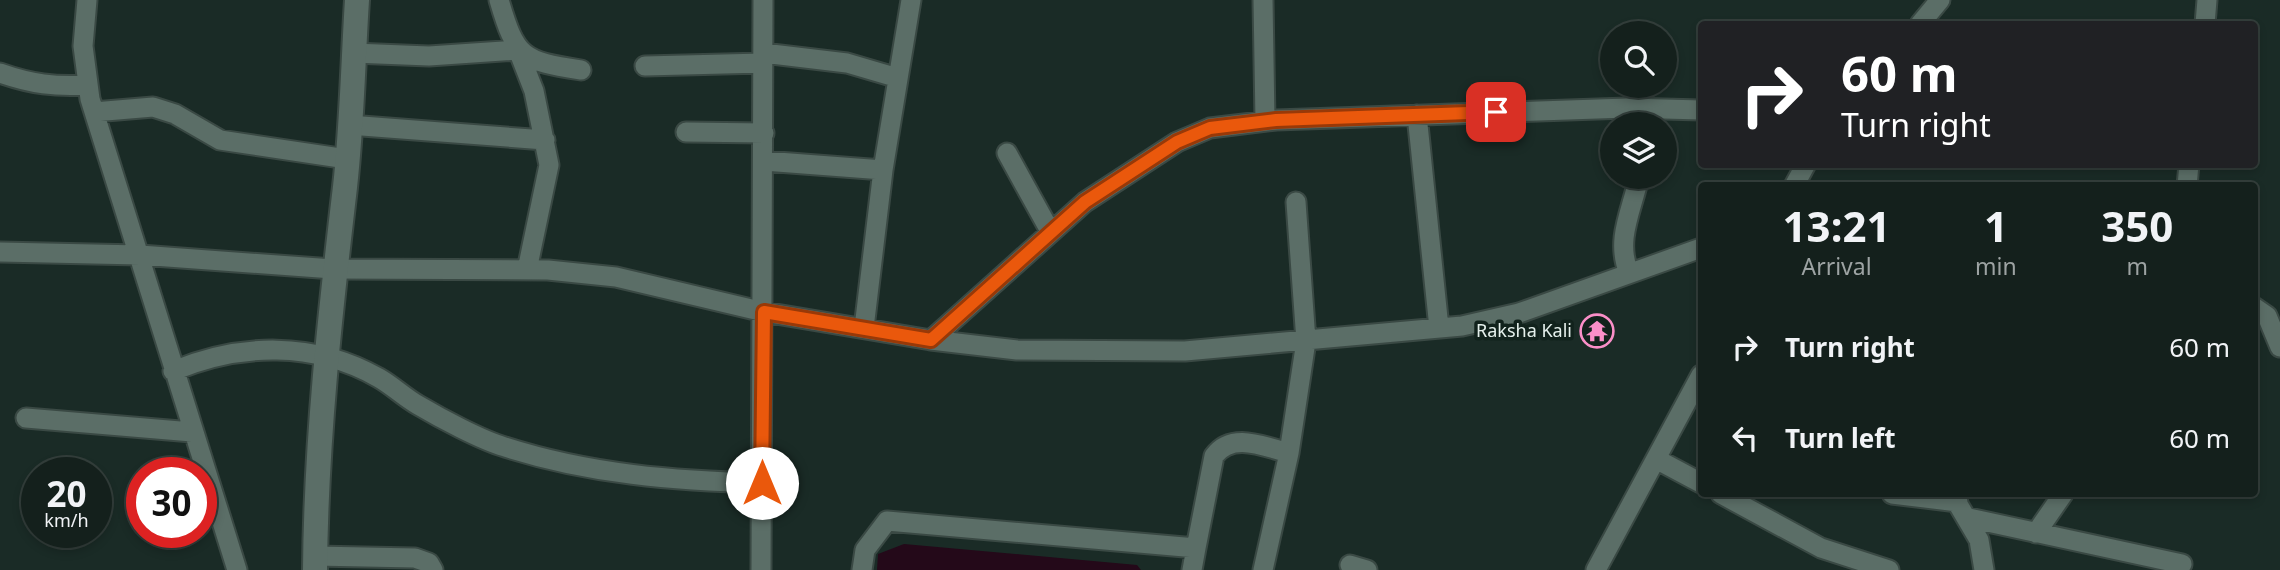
<!DOCTYPE html>
<html lang="en">
<head>
<meta charset="utf-8">
<style>
  body { margin:0; font-family:"Noto Sans",sans-serif; background:#1d2825; color:#f1f3f6; height:100vh; display:flex; flex-direction:column; font-size:26px; white-space:nowrap }
  * { box-sizing:border-box; margin:0 }
  p { font-size:23px; color:#9da3a3 }
  .icon { flex:none; width:38px; height:38px; fill:none; stroke:currentColor; stroke-width:2; stroke-linecap:round; stroke-linejoin:round }
  .map { position:relative; flex:1; overflow:hidden }
  .panel { position:absolute; left:1698px; top:182px; width:560px; height:315px; display:flex; flex-direction:column; background:#14201c; border-radius:7px; box-shadow:0 4px 10px #0003,0 0 0 2px #333e3b }
  .panel>* { flex:none }
  .banner { position:absolute; left:1698px; top:21px; width:560px; height:147px; border-radius:7px; box-shadow:0 4px 10px #0003,0 0 0 2px #333e3b; background:#202124; color:#fff; overflow:hidden }
  .tools { position:absolute; left:1600px; top:21px; display:grid; gap:14px }
  .tools a { display:grid; place-items:center; width:77px; height:77px; border-radius:50%; background:#14201c; box-shadow:0 4px 10px #0003,0 0 0 2px #333e3b; font-size:35px }
  .speed { position:absolute; left:21px; top:457px; display:flex; gap:14px; font-size:35px; font-weight:700; text-align:center }
  .speed>* { display:grid; place-content:center; width:91px; height:91px; border-radius:50%; background:#14201c; box-shadow:0 4px 10px #0003,0 0 0 2px #333e3b; line-height:1 }
  .speed small { font-size:18px; font-weight:400 }
  .speed .limit { border:10px solid #d22; background:#fff; color:#111 }
  .pin { position:absolute; display:grid; place-items:center; width:60px; height:60px; color:#fff; margin:-30px; border-radius:14px; box-shadow:0 4px 10px #0006 }
  .me { position:absolute; width:77px; margin:-38px; rotate:0deg; stroke-linejoin:round; filter:drop-shadow(0 0 5px #0008) }
  .turn { display:flex; align-items:center; gap:24px; height:147px; padding:0 28px; font-size:32px }
  .turn .icon { width:91px; height:91px; stroke-width:2.5 }
  .turn b { display:block; font-size:49px; line-height:60px }
  .eta { display:flex; justify-content:space-evenly; align-items:center; height:119px; text-align:center }
  .eta b { font-size:42px; font-weight:700; line-height:49px }
  ul { padding:0; list-style:none }
  li { display:flex; align-items:center; gap:21px; height:91px; padding:0 28px }
  li div { flex:1 }
  li b { display:block; font-size:26px }
  li em { font-style:normal }
  .map>svg:first-child { display:block }
</style>
</head>
<body>
<div class="map">
<svg width="2280" height="570" viewBox="0 0 2280 570">
  <rect width="100%" height="100%" fill="#1a2b26"/>
  <path fill="#240919" d="M904 544 1137 565 1141 570H877L878 554Z"/>
  <g fill="none" stroke-linecap="round" stroke-linejoin="round">
    <defs>
      <path id="minor" d="M87 0 83 46 90 99 237 570
        M499 0C516 58 522 61 581 70
        M1263 0 1265 121
        M1920 24 1940 0
        M2205 24 2207 0
        M353 53 429 56 518 50 534 91 549 165 527 270
        M763 53 847 63 898 78
        M645 66 763 63
        M0 73C31 84 55 87 88 85
        M94 112 153 107 175 114 220 140 347 159
        M1417 115 1439 328
        M349 125 545 140
        M686 132 764 133
        M1007 153 1050 231
        M764 161 883 170
        M1794 186 1806 164
        M2187 186 2189 164
        M0 252 140 255 333 269 548 270 616 277 764 312 931 340 1017 350 1185 351 1462 326 1519 313 1701 248
        M1629 273C1615 240 1632 210 1639 177
        M2254 307 2267 316 2280 347
        M864 328 883 170 911 0
        M931 340 1085 202 1177 142 1210 128 1276 120 1627 108 1701 110
        M173 371C240 343 314 341 379 378 393 386 404 397 418 405 440 418 481 440 505 447 589 474 675 481 763 483
        M26 418 192 432
        M1656 459 1701 483
        M1721 494 1821 548 1889 570
        M1892 494 1958 502
        M1952 494 1979 540 1984 570
        M1969 518 2182 564
        M2036 533 2063 494
        M315 556 415 558 429 563 433 570
        M1350 565 1367 570
        M761 570 763 0
        M862 570 865 550 887 521 1196 548 1214 456C1232 431 1265 447 1289 453
        M1192 570 1196 548
        M1263 570 1289 453 1306 341 1296 202
        M1596 570 1701 375"/>
      <path id="tertiary" d="M315 570C316 442 330 314 345 187 352 125 353 62 357 0"/>
    </defs>
    <use href="#minor" stroke="#3a4944" stroke-width="23"/>
    <use href="#tertiary" stroke="#3a4944" stroke-width="28"/>
    <use href="#minor" stroke="#5b6e67" stroke-width="19"/>
    <use href="#tertiary" stroke="#5b6e67" stroke-width="24"/>
  </g>
  <g fill="none" stroke-linecap="round" stroke-linejoin="round">
    <defs>
      <path id="route" d="M762 483 764 312 931 340 1085 202 1177 142 1210 128 1276 120 1496 112"/>
    </defs>
    <use href="#route" stroke="#983908" stroke-width="18"/>
    <use href="#route" stroke="#ea580c" stroke-width="12"/>
  </g>
  <defs>
    <symbol id="temple-ring" viewBox="-11 -11 22 22"><circle r="9.5" fill="#11221c" stroke="#fa8fc8" stroke-width="1.5"/><path d="M0-6L5-2H3V0L6.5 2.5H4V6H1.5V3h-3V6H-4V2.5H-6.5L-3 0V-2H-5Z" fill="#fa8fc8"/></symbol>
  </defs>
  <g fill-rule="evenodd">
    <use href="#temple-ring" x="1578" y="312" width="38" height="38"/>
  </g>
  <g text-anchor="middle" stroke-width="7" stroke-linejoin="round" paint-order="stroke">
    <g font-size="18" fill="#e5f0ec" stroke="#11221c" text-anchor="end">
      <text x="1572" y="337">Raksha Kali</text>
    </g>
  </g>
</svg>
<div class="tools">
<a><svg class="icon" aria-label="search" viewBox="0 0 24 24"><circle cx="10" cy="10" r="6"/><path d="M15 15l6 6"/></svg></a>
<a><svg class="icon" aria-label="layers" viewBox="0 0 24 24"><path d="M12 4l9 5-9 5-9-5zM3 14l9 5 9-5"/></svg></a>
</div>
<div class="speed"><div>20<small>km/h</small></div><div class="limit">30</div></div>
<div class="pin" style="left:1496px;top:112px;background:#d93025"><svg class="icon" aria-label="arrive" viewBox="0 0 24 24"><path d="M6 21V4h12l-3 4 3 4H6"/></svg></div>
<svg class="me" style="left:762px;top:483px" viewBox="-20 -20 40 40"><circle r="19" fill="#fff"/><path d="M0-13L10 11 0 6-10 11z" fill="#ea580c"/></svg>
<div class="banner">
<div class="turn"><svg class="icon" aria-label="right" viewBox="0 0 24 24"><path d="M7 20v-9h11M14 6l5 5-5 5"/></svg><div><b>60 m</b>Turn right</div></div>
</div>
<section class="panel">
<div class="eta">
<div><b>13:21</b><p>Arrival</p></div>
<div><b>1</b><p>min</p></div>
<div><b>350</b><p>m</p></div>
</div>
<ul>
<li><svg class="icon" aria-label="right" viewBox="0 0 24 24"><path d="M7 20v-9h11M14 6l5 5-5 5"/></svg><div><b>Turn right</b></div><em>60 m</em></li>
<li><svg class="icon" aria-label="left" viewBox="0 0 24 24"><path d="M17 20v-9H6M10 6l-5 5 5 5"/></svg><div><b>Turn left</b></div><em>60 m</em></li>
</ul>
</section>
</div>
</body>
</html>
